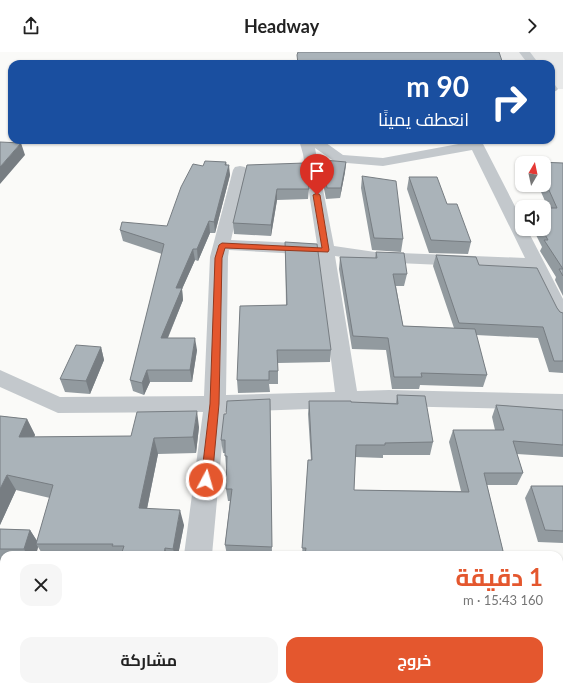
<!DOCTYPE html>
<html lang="ar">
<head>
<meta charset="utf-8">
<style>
  body { margin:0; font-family:Lato,Cairo,sans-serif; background:#f6f6f6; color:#222; direction:rtl; height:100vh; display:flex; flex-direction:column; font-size:15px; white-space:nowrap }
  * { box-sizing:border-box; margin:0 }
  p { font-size:13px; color:#767676 }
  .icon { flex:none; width:22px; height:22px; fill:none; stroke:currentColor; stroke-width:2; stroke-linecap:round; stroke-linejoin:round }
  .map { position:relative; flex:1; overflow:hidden; direction:ltr }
  .drawer { position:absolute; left:0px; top:499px; width:563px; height:140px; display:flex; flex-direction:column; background:#fff; border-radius:12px 12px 0 0; box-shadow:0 1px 3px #0004; direction:rtl }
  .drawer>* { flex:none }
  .banner { position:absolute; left:8px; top:8px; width:547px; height:84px; border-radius:12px; box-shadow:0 1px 3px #0004; direction:rtl; background:#1a4fa0; color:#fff; overflow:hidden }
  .needle { width:26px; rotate:9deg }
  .fabs { position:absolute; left:515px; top:104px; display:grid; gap:8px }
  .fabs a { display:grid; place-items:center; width:36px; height:36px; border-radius:8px; background:#fff; box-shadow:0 1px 3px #0004; font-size:20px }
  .pin { position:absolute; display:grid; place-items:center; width:34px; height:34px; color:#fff; margin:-41px -17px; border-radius:50% 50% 50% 0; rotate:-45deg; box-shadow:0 0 4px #0007 }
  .pin .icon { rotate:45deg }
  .me { position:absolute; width:44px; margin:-22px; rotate:6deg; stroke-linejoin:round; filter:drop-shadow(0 0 3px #0008) }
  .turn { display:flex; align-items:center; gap:14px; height:84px; padding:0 20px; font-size:18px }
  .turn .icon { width:52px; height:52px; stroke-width:2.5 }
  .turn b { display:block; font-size:28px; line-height:34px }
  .round { display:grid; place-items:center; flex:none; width:42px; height:42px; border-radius:12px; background:#f6f6f6 }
  .summary { display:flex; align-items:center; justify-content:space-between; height:68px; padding:0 20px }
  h1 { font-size:24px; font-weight:700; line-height:30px; color:#e4572e }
  .primary-button { display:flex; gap:8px; margin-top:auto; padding:8px 20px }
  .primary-button a { flex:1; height:46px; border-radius:12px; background:#e4572e; color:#fff; font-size:16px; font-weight:700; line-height:46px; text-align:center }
  .primary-button a+a { background:#f6f6f6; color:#222 }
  header { display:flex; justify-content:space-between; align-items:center; height:52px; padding:0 20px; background:#fff; font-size:18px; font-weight:700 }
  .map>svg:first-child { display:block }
</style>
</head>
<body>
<header><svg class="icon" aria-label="forward" viewBox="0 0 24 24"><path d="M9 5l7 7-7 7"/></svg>Headway<svg class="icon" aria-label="share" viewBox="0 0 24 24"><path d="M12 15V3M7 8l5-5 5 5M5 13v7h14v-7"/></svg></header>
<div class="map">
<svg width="563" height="639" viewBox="0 0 563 639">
  <rect width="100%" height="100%" fill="#fafaf8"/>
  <path fill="#e8e9e9" d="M431 0H563V37H552L551 35V12H437Z"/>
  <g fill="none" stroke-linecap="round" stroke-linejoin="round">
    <path fill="#c3c8cc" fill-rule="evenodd" d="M519 0H530L539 12H528Z
      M551 32 555 33 558 37 556 39 551 40Z
      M299 88H322L343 103 383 106 469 90 467 88H481L522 168V177H527L563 247V272L556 270 553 266 530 217 375 210 335 204 357 339 389 338 563 342V358L389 354 225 360 212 503H184L203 360 58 361 0 335V318L60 345 204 344 210 205 233 118 235 115 240 114 245 115 247 118 231 188 317 192 303 102ZM315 96 335 110 383 114 472 98 525 206 375 200 334 194ZM229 198 318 203 335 340 226 343 228 205Z
      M559 516H563V542H559Z
      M167 635H199V639H167Z"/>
  </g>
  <path fill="#929a9f" d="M226 110 230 123 215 181H210L198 209 195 208 182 237 183 248 168 286 197 298 192 330H150L144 343 133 339 130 328 162 202 123 189 120 178 167 174 203 114Z
    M346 110 345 120 340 146 326 147 321 121 322 111Z
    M537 110 563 111V244L555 228 556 225 540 199 542 195 533 177H544L548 156 538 133H544V111H537Z
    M247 113 309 137 308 147 277 148 271 184 234 182 233 171Z
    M362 124 403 187 401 200 372 198 361 136Z
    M409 125 447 152 471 190 468 202 429 201 407 137Z
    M285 190 331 298 330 310 278 311V332H269L270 340 238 341 237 328 286 253Z
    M376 200 407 222 404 234H396L403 274 454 276 433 214 436 203 479 213 557 256 560 260 563 261V321L549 320 538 286 476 283 487 323 483 335 420 333 419 337H392L386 298 352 297 339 217 340 205 375 206Z
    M101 295 104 308 90 342 65 340 60 327Z
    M397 343 433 390 430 403H383V406L355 405 354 438 461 439 449 390 453 378H495L492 365 496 353 563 358V405L517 402 523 421 517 433H487L504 503H302L308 408H311L308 362 309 349 396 351Z
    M270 347 272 503H227L225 493 230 449H228L226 437 227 416H226L225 401H223L221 388 226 362Z
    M0 364 27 367 35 383 34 385 131 384 199 375 196 401 158 402 147 457 184 473 178 503H43L38 495 36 503H4V512H0V477L30 478 37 489 50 446 16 438 0 473Z
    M531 434H563V491L538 490 525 446Z
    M381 635H559L563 639H381Z"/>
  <path fill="#777d82" d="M21 91 25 103 0 132V115Z
    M346 110 345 120 340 146 341 136Z
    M229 113 230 123 215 181 214 170Z
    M277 137V148L271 184V173Z
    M209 169 210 181 198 209 197 197Z
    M193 197 195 208 182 237 183 248 163 297 161 286 176 236Z
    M195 286 197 298 192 330 190 318Z
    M101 295 104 308 90 342 86 329Z
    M147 318 150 330 144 343 142 331Z
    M197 359 199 375 196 401 193 385Z
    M27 367 35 383 27 401 19 385Z
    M154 386 158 402 144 471 139 456Z
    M7 423 16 438 0 473V437Z
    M180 458 184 473 178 503H175L173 497Z
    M30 478 39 492H36L38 495 36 503H27L24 497Z
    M165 496 167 503H164Z
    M4 568V598L0 608V577Z"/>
  <path fill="#aab3b9" stroke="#777d82" d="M298 0H499L503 12H298L297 3Z
    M0 90 21 91 0 115Z
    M324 108 346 110 341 136H327L322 111Z
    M205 109 226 110 225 113H229L214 170 209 169 197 197H193L176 236H182L161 286H195L190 318H147L142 331 130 328 164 192 120 178 122 170 167 174 181 135 193 112 203 114Z
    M537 110 563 111V217L544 188H548L542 177H544V156H557L544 127V111H537Z
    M305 111 309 137H277L271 173 233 171 247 113Z
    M362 124 396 129 403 187 374 186Z
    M409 125H437L447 152H457L471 190 431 188Z
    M285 190 317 192 331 298H277L278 319H269V328H237L240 254 287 253Z
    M376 200 404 201 407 222H393L403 274 475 277 487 323 421 321 422 325H394L388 286 353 284 340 205 377 206Z
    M436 203 476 205 479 213 537 216 557 256 560 260 563 261V309H554L543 275 459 271Z
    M559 217H563V224Z
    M76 293 101 295 86 329 60 327Z
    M397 343 425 344 433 390 385 391V393H356L354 438 469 440 453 378H504L496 353 563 358V393L513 389 523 421H484L504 503H305L306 496H302L308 408H312L309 349H351V350L398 352Z
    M270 347 272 495 225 493 232 437H226L227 404H225V388H221L224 362H226L227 349Z
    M197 359 193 385 154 386 139 456 180 458 173 497 165 496 164 503H121L124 494H112L113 492H36L53 433 7 423 0 437V364L27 367 19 385 131 384 137 360Z
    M531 434H563V479L545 478Z
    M0 477 30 478 24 497H0Z
    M0 538H4V568L0 577Z
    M559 603H563V639H385V635H559Z"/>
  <path fill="#e4572e" stroke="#94391e" d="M317 141 320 143 329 198 328 200 225 196 222 206 219 352 212 428 210 431 206 432 203 431 201 428 210 352 215 206 219 193 222 191 322 196 313 143Z"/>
</svg>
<div class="fabs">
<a><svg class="needle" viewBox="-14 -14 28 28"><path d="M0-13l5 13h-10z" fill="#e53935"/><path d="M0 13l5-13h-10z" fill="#767676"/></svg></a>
<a><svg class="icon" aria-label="sound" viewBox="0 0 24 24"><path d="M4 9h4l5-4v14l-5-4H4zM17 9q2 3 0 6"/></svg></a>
</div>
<div class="pin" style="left:317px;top:143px;background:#d93025"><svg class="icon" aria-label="arrive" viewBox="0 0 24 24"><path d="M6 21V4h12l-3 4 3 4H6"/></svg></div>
<svg class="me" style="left:206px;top:428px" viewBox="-20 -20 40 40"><circle r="17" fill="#e4572e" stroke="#fff" stroke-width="3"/><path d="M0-11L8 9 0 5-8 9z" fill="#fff"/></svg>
<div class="banner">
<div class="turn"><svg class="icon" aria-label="right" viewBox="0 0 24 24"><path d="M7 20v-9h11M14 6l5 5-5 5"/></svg><div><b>90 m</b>انعطف يمينًا</div></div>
</div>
<section class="drawer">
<div class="summary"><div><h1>1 دقيقة</h1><p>160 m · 15:43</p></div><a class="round"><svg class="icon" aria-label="close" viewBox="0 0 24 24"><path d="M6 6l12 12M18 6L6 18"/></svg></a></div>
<div class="primary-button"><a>خروج</a><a>مشاركة</a></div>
</section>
</div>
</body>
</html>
